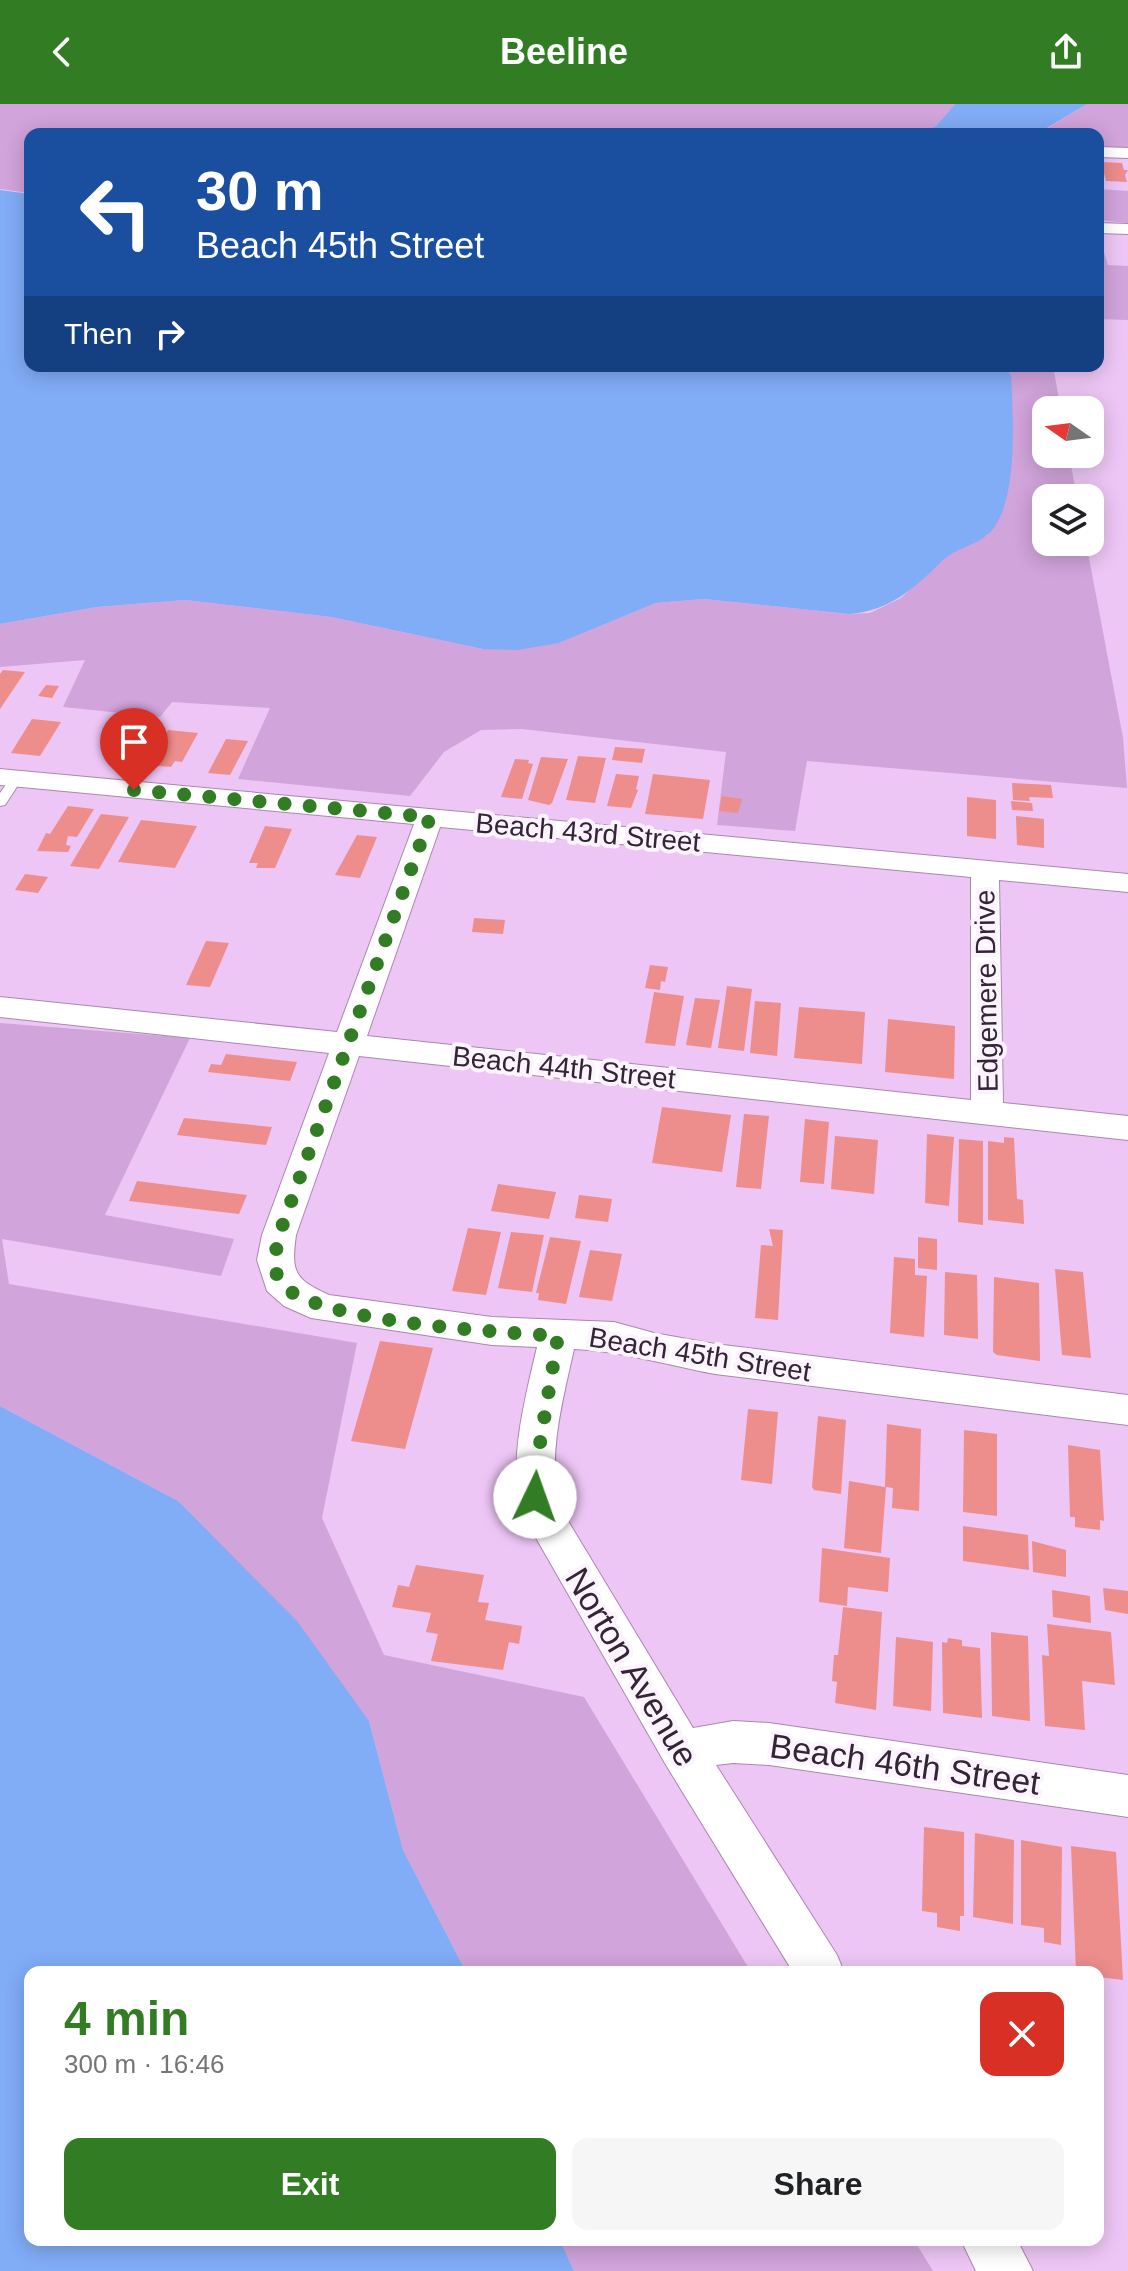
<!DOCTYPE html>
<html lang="en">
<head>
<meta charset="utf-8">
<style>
  body { margin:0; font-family:Helvetica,sans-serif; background:#f6f6f6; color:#202124; height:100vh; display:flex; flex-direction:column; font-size:30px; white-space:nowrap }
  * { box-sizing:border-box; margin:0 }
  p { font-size:26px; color:#757577 }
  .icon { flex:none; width:44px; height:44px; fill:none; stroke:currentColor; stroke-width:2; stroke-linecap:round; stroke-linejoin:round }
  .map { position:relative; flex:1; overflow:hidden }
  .drawer { position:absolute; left:24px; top:1862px; width:1080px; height:280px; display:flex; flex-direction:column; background:#fff; border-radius:16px; box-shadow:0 4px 20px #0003 }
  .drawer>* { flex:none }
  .banner { position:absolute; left:24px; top:24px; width:1080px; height:244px; border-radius:16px; box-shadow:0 4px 20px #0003; background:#1a4fa0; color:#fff; overflow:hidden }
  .needle { width:52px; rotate:284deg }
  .buttons { position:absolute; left:1032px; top:292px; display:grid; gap:16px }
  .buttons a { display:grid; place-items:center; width:72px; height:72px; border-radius:16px; background:#fff; box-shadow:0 4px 20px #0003; font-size:40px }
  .pin { position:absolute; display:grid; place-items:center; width:68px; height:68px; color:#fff; margin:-82px -34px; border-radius:50% 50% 50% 0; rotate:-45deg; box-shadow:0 0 8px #0007 }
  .pin .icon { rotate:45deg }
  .me { position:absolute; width:88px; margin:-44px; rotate:3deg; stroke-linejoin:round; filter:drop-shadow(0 0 6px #0008) }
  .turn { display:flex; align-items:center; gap:28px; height:168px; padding:0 40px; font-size:36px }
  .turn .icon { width:104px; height:104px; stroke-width:2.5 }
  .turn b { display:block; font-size:56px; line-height:68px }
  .then { display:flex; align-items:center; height:76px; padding:0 40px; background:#0003; gap:16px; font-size:30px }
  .round { display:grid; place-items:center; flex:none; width:84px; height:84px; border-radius:16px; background:#f6f6f6 }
  .overview { display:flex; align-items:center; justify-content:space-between; height:136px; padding:0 40px }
  h1 { font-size:48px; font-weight:700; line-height:60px; color:#327d24 }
  .button { display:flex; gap:16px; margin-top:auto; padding:16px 40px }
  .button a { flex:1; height:92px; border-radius:16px; background:#327d24; color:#fff; font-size:32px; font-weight:700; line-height:92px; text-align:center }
  .button a+a { background:#f6f6f6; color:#202124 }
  header { display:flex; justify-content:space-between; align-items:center; height:104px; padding:0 40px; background:#327d24; color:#fff; font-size:36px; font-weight:700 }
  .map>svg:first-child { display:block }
</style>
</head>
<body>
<header><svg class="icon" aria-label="back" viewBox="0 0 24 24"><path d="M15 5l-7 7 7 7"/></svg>Beeline<svg class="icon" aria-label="share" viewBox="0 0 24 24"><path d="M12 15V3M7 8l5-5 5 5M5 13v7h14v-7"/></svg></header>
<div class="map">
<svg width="1128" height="2167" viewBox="0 0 1128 2167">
  <rect width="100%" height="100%" fill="#edc6f5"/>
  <path fill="#d1a4db" d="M0 0H955L936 22 916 30H30V89L0 85Z
    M1087 0H1128V44L1098 43V30H1038Z
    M1098 85 1128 87V119L1098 116Z
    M1098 130 1108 161 1128 162V216L1098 215Z
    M1004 262H1053L1061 306H1046V350H1069L1077 394H1046V438H1086L1123 634 1127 684 807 657 795 727 717 721 726 648 522 625 481 626 444 648 410 692 238 675 270 604 172 598 160 613 63 603 85 556 0 563V520L97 503 185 496 331 513 483 545 559 539 656 499 704 495 849 510 870 509 901 494 946 452 988 431 1011 271Z
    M0 919 190 934 105 1111 234 1135 221 1172 2 1135 9 1180 357 1239 322 1414 384 1551 584 1593 751 1868H466L403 1746 369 1617 178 1397 0 1302Z
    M560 2136H914L933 2167H574Z"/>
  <path fill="#81acf6" d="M955 0H1087L1037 30H916L936 22Z
    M0 86 30 90V262H1004L1011 271C1013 309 1020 406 986 432 973 442 955 445 943 456 915 484 890 507 849 510L704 495 656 499 559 539 517 546 483 545 331 513 185 496 97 503 0 520Z
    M0 1302 178 1397 297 1517 369 1617 403 1746 466 1868H30V2136H560L574 2167H0Z"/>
  <path fill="#ed8d8c" d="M1101 58 1122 59 1124 66H1128L1125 71 1127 78 1106 77Z
    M3 566 25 568 0 605V570Z
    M46 581 59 582 52 594 38 592Z
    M32 615 61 618 40 652 11 649Z
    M168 626 198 629 182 658 175 657 171 663 147 661Z
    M226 635 248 637 230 671 208 669Z
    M615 643 645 645 642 659 612 656Z
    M578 652 606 654 595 699 566 696Z
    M541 653 568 655 552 699 549 701 528 696Z
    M515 655 529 656 528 659 533 660 522 695 501 693Z
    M616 670 639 672 636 685 638 686 631 704 607 702Z
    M653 670 710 676 703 715 645 710Z
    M1012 679 1051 681 1053 694 1029 693 1030 697 1013 696Z
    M722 692 742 695 738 709 719 707Z
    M967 693 996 696V735L967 732Z
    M1011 697 1032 699 1033 707 1012 706Z
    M68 702 94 705 77 733 68 732 66 741 71 742 68 748 37 747 46 729 50 730Z
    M101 710 129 713 99 765 70 762Z
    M1016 712 1044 715V744L1017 741Z
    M141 716 197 722 175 764 118 758Z
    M265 722 292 725 275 764H256L258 759H249Z
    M357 731 377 733 360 774 335 771Z
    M25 770 48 773 38 789 15 786Z
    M474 814 505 816 503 830 472 828Z
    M206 837 229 839 210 883 186 881Z
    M650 861 668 863 665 878 661 877 660 886 645 884Z
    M727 882 752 885 744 947 718 944Z
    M654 888 684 892 675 942 645 939Z
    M695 894 720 896 711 944 686 941Z
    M755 897 781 899 777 952 750 949Z
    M799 903 865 908 862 960 794 954Z
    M888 915 955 922 954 975 885 968Z
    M226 950 297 958 290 977 208 968 211 960 221 961Z
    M662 1003 731 1011 722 1068 652 1059Z
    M744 1010 769 1012 761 1085 736 1083Z
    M184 1014 272 1023 266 1041 177 1031Z
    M805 1015 829 1018 824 1080 800 1078Z
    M927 1030 954 1033 949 1102 925 1099Z
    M835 1032 878 1036 874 1090 831 1085Z
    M1004 1033 1014 1034 1017 1095 1023 1096 1024 1120 988 1116V1037L1004 1039Z
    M959 1035 983 1037V1121L958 1118Z
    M137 1077 247 1091 239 1110 129 1097Z
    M498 1080 556 1088 549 1115 491 1107Z
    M579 1091 612 1095 608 1118 575 1114Z
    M468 1124 501 1128 486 1191 452 1187Z
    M769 1125 783 1126 778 1216 755 1214 761 1141 773 1142Z
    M511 1128 544 1131 532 1188 498 1184Z
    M550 1133 581 1137 566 1200 538 1196 539 1189H536Z
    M918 1133 937 1135V1166L918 1164Z
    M590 1146 622 1150 612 1197 579 1193Z
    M894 1153 915 1155V1171L927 1172 924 1233 890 1229Z
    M1055 1165 1083 1168 1091 1254 1062 1251Z
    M945 1168 977 1171 978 1235 944 1231Z
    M994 1173 1039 1179 1040 1257 997 1251 993 1248Z
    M380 1237 433 1244 405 1345 351 1337Z
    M748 1305 778 1308 772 1380 741 1376Z
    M818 1312 846 1316 841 1390 814 1386 812 1383Z
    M887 1320 921 1325 919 1407 892 1404 893 1384 886 1383 881 1449 844 1444 849 1377 885 1383Z
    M964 1326 997 1330V1412L963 1408Z
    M1068 1341 1100 1346 1104 1417 1100 1416V1426L1075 1423V1413H1070Z
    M963 1422 1028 1431 1029 1466 963 1457Z
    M1032 1437 1066 1446V1473L1033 1468Z
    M822 1444 890 1454 888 1488 848 1483 847 1502 819 1498Z
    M416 1461 484 1471 478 1498 489 1499 485 1516 522 1522 519 1540 509 1538 503 1566 431 1557 438 1530 426 1528 431 1509 392 1503 398 1481 409 1483Z
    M1103 1484 1128 1487V1510L1105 1506Z
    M1052 1486 1090 1492 1091 1519 1053 1513Z
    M843 1503 882 1508 876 1606 835 1599 837 1578 832 1577 834 1551H838Z
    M1047 1520 1111 1528 1115 1581 1082 1577 1085 1626 1045 1622 1042 1551 1049 1552Z
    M991 1528 1028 1532 1030 1617 992 1612Z
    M896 1533 933 1538 931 1607 893 1602Z
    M948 1534 962 1536V1542L980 1544 982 1614 943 1609 942 1538 947 1539Z
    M924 1723 964 1728V1812H960V1827L937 1823V1809L922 1807Z
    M975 1729 1014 1736 1013 1820 973 1813Z
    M1021 1736 1062 1743 1061 1841 1044 1838V1824L1021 1821Z
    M1071 1742 1116 1748 1123 1876 1098 1873V1868H1076Z"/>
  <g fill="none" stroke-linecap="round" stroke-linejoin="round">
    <defs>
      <path id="service" d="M16 671 22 675 5 701 0 702V689L12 672Z"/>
      <path id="minor" d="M1098 43 1128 44V54L1098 53Z
        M1098 119 1128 120V130L1098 129Z
        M0 665 1128 770V788L999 776 1003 999 1128 1012V1036L359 952 296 1131C291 1168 294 1175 329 1191L492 1213 614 1218 654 1229 715 1240 1128 1291V1321L715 1270C667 1261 622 1247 574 1245 563 1295 547 1352 559 1402L693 1624 733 1617 769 1619 1128 1671V1713L769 1661 733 1659 716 1661 837 1851 844 1868H793L666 1661 520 1406C509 1353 525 1295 537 1243L492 1241 311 1214 284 1202 267 1187 257 1156 262 1131 329 949 0 913V893L337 928 414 720 0 681ZM440 723 971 773V996L367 932Z
        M961 2136H1017L1033 2167H976Z"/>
    </defs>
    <use href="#service" stroke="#ab86b2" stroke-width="2"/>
    <use href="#minor" stroke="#ab86b2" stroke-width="2"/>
    <use href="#service" fill="#fff" fill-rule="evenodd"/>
    <use href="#minor" fill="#fff" fill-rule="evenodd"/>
  </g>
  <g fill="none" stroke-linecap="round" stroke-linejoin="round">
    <path stroke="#327d24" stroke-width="14" stroke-dasharray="0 25.2" d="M134 686 430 713 279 1131C276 1147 271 1165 281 1179 312 1219 504 1228 558 1232L535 1369V1393"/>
  </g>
  <g text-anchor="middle" stroke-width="8" stroke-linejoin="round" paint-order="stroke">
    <g font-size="28" fill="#332436" stroke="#fbf3fd">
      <text transform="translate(588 728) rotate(5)" y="10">Beach 43rd Street</text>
      <text transform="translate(986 887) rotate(-91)" y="10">Edgemere Drive</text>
      <text transform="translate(564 963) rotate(6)" y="10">Beach 44th Street</text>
      <text transform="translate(700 1250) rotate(9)" y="10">Beach 45th Street</text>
    </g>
    <g font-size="34" fill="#332436" stroke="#fbf3fd">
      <text transform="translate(632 1563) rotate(59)" y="12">Norton Avenue</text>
      <text transform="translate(905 1660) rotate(8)" y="12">Beach 46th Street</text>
    </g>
  </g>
</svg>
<div class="buttons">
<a><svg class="needle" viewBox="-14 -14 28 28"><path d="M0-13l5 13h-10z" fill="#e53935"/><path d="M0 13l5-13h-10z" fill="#757577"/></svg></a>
<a><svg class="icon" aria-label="layers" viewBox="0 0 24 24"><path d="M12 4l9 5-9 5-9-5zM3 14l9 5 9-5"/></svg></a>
</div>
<div class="pin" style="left:134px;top:686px;background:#d93025"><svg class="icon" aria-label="arrive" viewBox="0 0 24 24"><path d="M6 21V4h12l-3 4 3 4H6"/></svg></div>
<svg class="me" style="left:535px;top:1393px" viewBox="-20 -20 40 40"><circle r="19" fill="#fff"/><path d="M0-13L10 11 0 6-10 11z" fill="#327d24"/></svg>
<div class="banner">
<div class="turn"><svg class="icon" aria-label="left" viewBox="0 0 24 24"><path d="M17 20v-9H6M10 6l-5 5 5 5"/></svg><div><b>30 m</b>Beach 45th Street</div></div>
<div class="then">Then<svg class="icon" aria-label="right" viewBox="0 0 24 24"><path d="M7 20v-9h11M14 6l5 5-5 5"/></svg></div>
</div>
<section class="drawer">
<div class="overview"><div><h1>4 min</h1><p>300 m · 16:46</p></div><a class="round" style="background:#d93025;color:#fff"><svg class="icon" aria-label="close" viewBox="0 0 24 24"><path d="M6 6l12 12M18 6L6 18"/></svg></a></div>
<div class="button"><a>Exit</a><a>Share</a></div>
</section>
</div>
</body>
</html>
